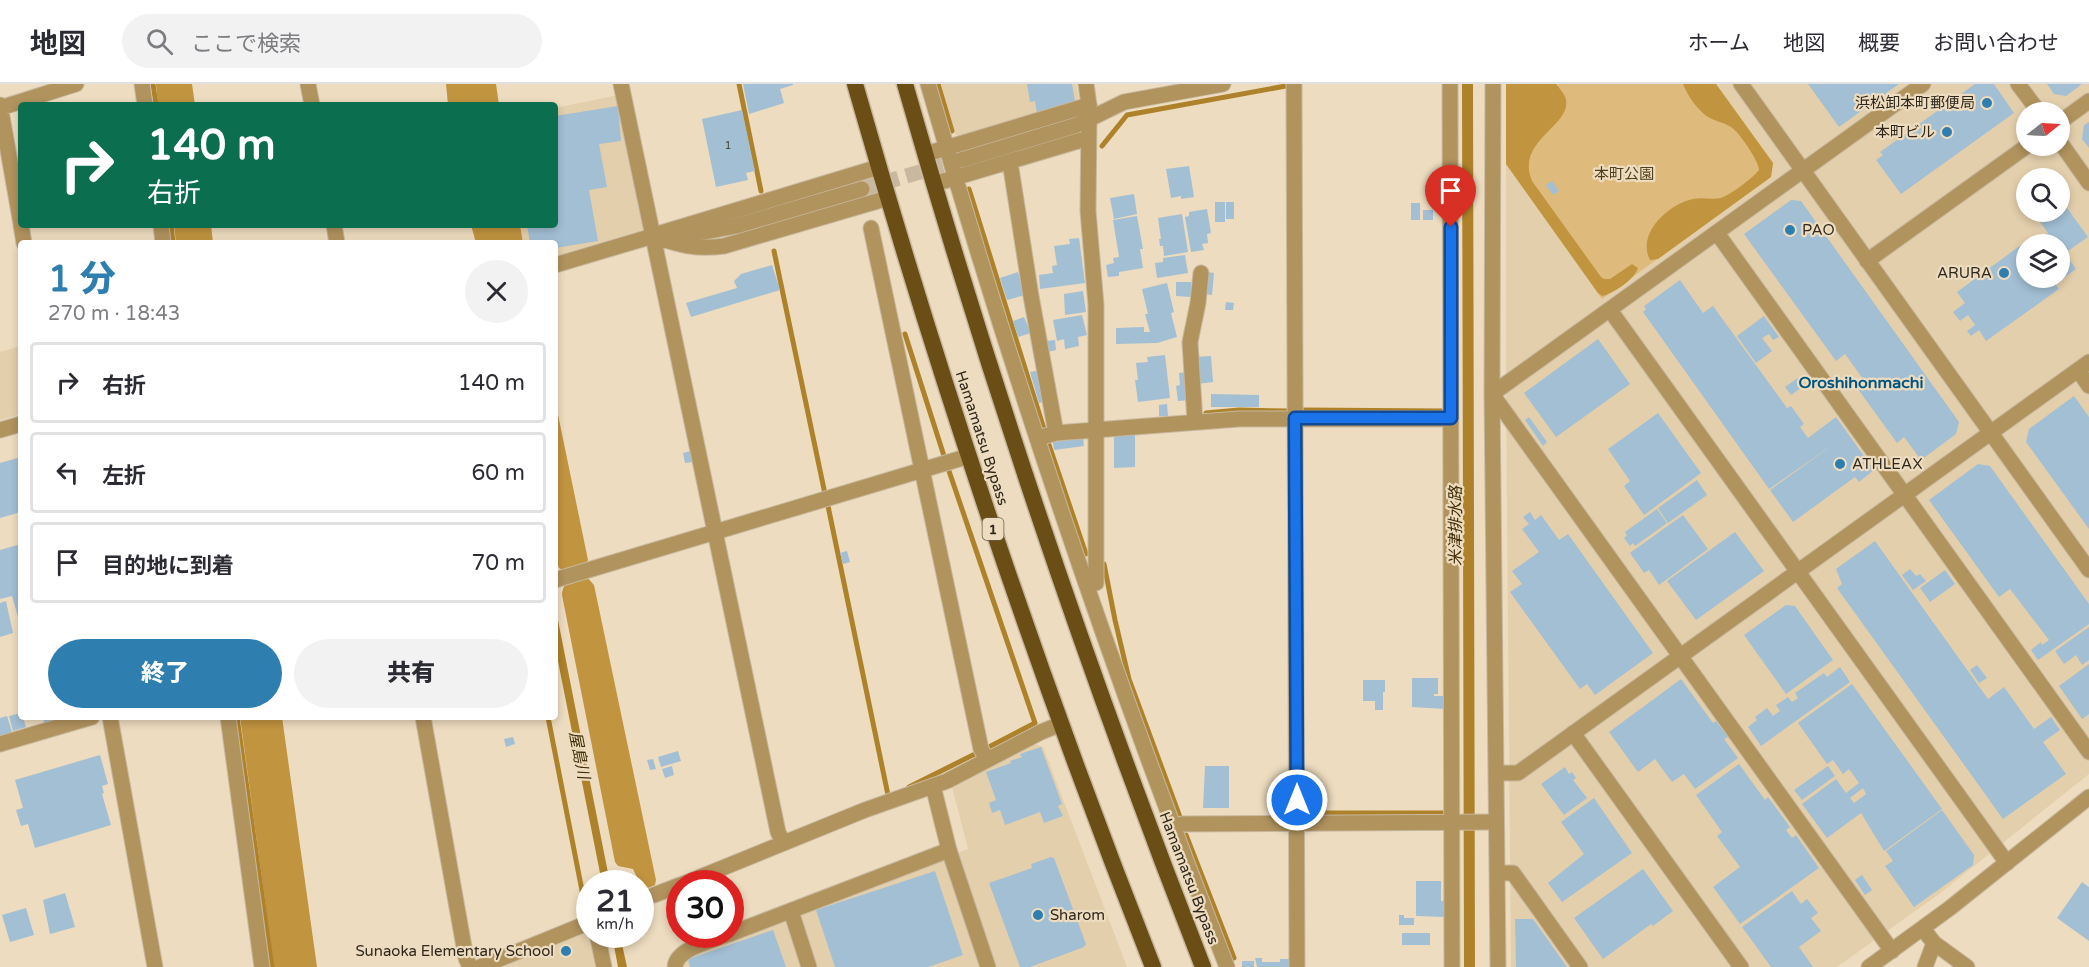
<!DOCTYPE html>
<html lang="ja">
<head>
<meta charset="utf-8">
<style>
  body { margin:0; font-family:"Varela Round","Noto Sans JP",sans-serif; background:#f2f2f3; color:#2b2b33; height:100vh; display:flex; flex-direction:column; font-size:22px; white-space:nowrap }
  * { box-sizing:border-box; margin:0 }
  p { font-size:20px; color:#7c7c81 }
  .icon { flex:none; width:33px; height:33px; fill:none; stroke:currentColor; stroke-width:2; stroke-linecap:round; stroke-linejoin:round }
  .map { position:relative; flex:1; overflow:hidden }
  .panel { position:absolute; left:18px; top:156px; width:540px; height:480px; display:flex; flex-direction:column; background:#fff; border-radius:6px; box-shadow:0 3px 9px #0003 }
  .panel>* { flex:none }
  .banner { position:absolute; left:18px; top:18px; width:540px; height:126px; border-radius:6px; box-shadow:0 3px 9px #0003; background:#0b6e4f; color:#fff; overflow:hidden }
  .needle { width:39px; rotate:72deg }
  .tools { position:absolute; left:2016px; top:18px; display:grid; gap:12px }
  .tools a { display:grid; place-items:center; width:54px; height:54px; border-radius:50%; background:#fff; box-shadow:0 3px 9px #0003; font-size:30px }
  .speed { position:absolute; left:576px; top:786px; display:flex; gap:12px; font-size:30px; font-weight:700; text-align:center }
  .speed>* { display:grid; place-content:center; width:78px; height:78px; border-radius:50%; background:#fff; box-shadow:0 3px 9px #0003; line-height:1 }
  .speed small { font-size:15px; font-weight:400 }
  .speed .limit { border:9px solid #d22; background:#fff; color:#111 }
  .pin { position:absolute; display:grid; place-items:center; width:51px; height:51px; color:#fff; margin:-62px -26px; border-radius:50% 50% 50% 0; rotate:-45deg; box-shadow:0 0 6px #0007 }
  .pin .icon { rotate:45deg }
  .me { position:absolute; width:66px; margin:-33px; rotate:0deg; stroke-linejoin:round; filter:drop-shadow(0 0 4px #0008) }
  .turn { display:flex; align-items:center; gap:21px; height:126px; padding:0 30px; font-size:27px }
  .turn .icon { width:78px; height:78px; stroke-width:2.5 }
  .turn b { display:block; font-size:42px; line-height:51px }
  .round { display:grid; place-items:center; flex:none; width:63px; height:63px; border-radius:32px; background:#f2f2f3 }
  .head { display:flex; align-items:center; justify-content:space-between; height:102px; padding:0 30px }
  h1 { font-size:36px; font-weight:800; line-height:45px; color:#2f7eb0 }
  .cta { display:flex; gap:12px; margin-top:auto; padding:12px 30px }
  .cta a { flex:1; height:69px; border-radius:36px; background:#2f7eb0; color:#fff; font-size:24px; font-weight:800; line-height:69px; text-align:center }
  .cta a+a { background:#f2f2f3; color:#2b2b33 }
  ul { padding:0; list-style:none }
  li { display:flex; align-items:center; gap:18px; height:81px; margin:0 12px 9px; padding:0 18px; border:3px solid #e1e1e2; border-radius:6px }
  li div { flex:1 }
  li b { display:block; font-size:22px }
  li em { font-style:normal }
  header { display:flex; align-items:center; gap:36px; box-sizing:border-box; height:84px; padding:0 30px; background:#fff; border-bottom:2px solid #e1e1e2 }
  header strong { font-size:28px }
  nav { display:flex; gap:33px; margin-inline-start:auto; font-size:21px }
  .search { width:420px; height:54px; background:#f2f2f3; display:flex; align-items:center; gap:15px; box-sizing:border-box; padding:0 21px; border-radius:33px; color:#7c7c81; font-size:22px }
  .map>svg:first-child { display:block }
</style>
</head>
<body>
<header>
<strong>地図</strong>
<div class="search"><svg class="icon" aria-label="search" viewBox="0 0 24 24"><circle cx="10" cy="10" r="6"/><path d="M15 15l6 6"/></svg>ここで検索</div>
<nav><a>ホーム</a><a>地図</a><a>概要</a><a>お問い合わせ</a></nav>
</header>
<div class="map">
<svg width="2089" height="883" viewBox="0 0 2089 883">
  <rect width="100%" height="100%" fill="#eddcbf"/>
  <path fill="#e3cfac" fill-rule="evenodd" d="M940 0H1076L1079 13 1075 18 960 53 955 50Z
    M1506 0H2089V690L1939 810 1837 883H1511L1506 310ZM2026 28H2060V62H2026ZM2026 94H2060V128H2026ZM2026 160H2060V194H2026Z
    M618 11 645 141 642 146 555 172V159H523L520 141H555V24Z
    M21 262V330L0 336V268Z
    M1035 660 1043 663 1127 883H681L688 873 968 765 952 703Z
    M589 845 598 883H497Z"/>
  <path fill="#debb7d" d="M1506 0H1716L1773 79 1771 93 1602 215 1506 80Z"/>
  <path fill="#c1943f" d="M156 0H192L195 21H158Z
    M446 0H496L499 21H448Z
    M1506 0H1556C1560 5 1565 10 1566 16 1571 42 1515 57 1532 97L1601 193 1604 195H1610L1632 180 1638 184C1635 195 1613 210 1602 212L1598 209 1506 80Z
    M1683 0H1716L1773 79 1771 93 1658 175 1650 176C1636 149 1669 120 1693 115 1702 113 1712 116 1721 114 1730 111 1753 94 1759 86 1759 77 1739 48 1731 43 1723 38 1713 37 1705 31 1695 22 1688 12 1683 0Z
    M174 141H211L213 159H176Z
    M471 141H520L523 159H476Z
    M555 316 588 476 584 482 565 487 559 484 555 475Z
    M586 492 594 501 656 796 655 801 643 806 633 785 618 782 615 778 562 511C563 496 573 496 586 492Z
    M240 633H282L317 883H274Z"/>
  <path fill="#ae822a" d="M1462 0H1473L1475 883H1464Z
    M555 521 610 799H602L555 562Z
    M612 851H620L627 883H618Z"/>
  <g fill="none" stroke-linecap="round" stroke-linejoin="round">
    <path stroke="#ae822a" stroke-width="5" d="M153 0 156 21
      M739 0 761 107
      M938 0 952 47
      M1102 62 1127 31 1291 1
      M969 105 1044 345
      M171 141 173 159
      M774 167 825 410
      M905 250 944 372
      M1301 326 1446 327
      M1206 329 1239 326 1288 327
      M1048 358 1086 470
      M949 387 1035 639 989 663
      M828 422 888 711
      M1104 480 1115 536 1129 595 1180 733
      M237 633 272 883
      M548 633 587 832
      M909 703 975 670
      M1301 729H1446
      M1186 751 1234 874"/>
  </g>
  <path fill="#a3bfd4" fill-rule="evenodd" d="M743 0H793V1L780 5 784 19 749 30Z
    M1027 0H1072L1075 18 1037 29 1035 17 1030 18Z
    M1808 0H1899L1839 43Z
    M1975 0H1994L2014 29 1901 110 1876 76 1883 71 1880 68Z
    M2047 0H2082L2066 12 2054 10Z
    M618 22 621 57 599 60 607 103 589 106 598 157 555 164V159H530L527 141H555V32Z
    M742 26 755 87 746 89 748 96 716 103 702 35Z
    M2089 38V64L2082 55 2084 41Z
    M1189 82 1194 113 1181 115V112L1171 114 1166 85Z
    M1432 88H1439L1440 100H1432Z
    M1552 97 1559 107 1553 111 1546 101Z
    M1134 110 1137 130 1114 135 1110 114Z
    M1791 116 1801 117 1959 338 1956 350 1921 376 1904 353 1897 359 1855 301 1863 295 1845 270 1836 277 1744 150Z
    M2062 117 2088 153 2065 169 2076 185 2055 200 2059 205 1986 257 1979 246 1971 252 1967 247 1975 241 1968 231 1960 237 1953 228 1965 219 1957 208 2025 158 2026 194H2060V160H2031L2048 149 2038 135 2047 128H2060V119Z
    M1215 118H1225V138H1215Z
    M1226 118H1234V135H1226Z
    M1411 119H1420V136H1411Z
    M1207 125 1211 149 1207 150 1208 159 1202 160 1204 166 1191 168 1185 133 1189 132V128Z
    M1423 126H1433V136H1423Z
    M1182 130 1188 168 1164 172 1163 162H1160L1159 155H1161L1158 134Z
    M1137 132 1143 165H1140L1143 184 1119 188V192L1108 193 1106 181 1114 179 1113 174 1119 173 1113 136Z
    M1079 154 1085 199 1040 205 1039 191 1053 189 1052 182 1057 181 1054 162 1070 160 1069 155Z
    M1185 171 1188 189 1157 194 1155 179 1163 178V174Z
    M772 181 780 206 691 233 686 219 737 204 734 197 741 190Z
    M1018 188 1025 211 1007 216 1000 194Z
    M1206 188 1214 189 1212 211 1204 210Z
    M1680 196 1703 229 1713 222 1787 324 1791 322 1804 340 1800 343 1808 354 1836 333 1874 386 1859 398 1855 393 1793 438 1770 406 1837 358 1769 405 1643 228 1646 225 1644 222Z
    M1176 198H1191V213L1176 212Z
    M1167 199 1174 228 1171 229 1177 253 1157 259 1116 260V244L1144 243V248H1150L1145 230H1148L1142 205Z
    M1083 207 1086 228 1065 231 1064 210Z
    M1226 218 1234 219 1233 226H1225Z
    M1082 231 1087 251 1078 253 1079 262 1065 265 1064 255 1057 257 1053 236Z
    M1764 232 1779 253 1773 256 1769 250 1762 254 1772 267 1756 279 1737 252Z
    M1024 233 1031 249 1018 253 1013 237Z
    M1598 255 1630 300 1556 353 1524 309Z
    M1055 256 1056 266 1048 268 1046 257Z
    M1165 271 1170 314 1138 318 1135 296H1138L1136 279 1148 278 1147 273Z
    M1211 272 1213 298 1197 300 1194 273Z
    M1041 286 1046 317 1039 319 1030 288Z
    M1188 288 1190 316 1178 317 1176 302 1180 301 1179 289Z
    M1799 293 1805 301 1791 311 1785 303Z
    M1211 310 1259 311V323H1211Z
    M2074 312 2089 333V445L2026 358 2029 345Z
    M1167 320 1168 332H1159V321Z
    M1658 329 1701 389 1644 431 1624 402 1630 397 1608 365Z
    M1529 333 1547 358 1543 362 1525 336Z
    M1114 351H1135V383L1114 384Z
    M1083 354 1084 362 1054 366 1053 358Z
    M691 367 693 378 685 379 683 369Z
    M21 373V428L0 434V379Z
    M1978 380 1990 382 2089 520V540L2038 576 2031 566 2041 558 2042 561 2049 556 2010 505 1999 513 1929 416Z
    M1697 396 1707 411 1668 439 1658 424Z
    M1657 425 1667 439 1635 462 1633 459 1630 462 1624 454 1627 451 1625 448Z
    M1530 428 1535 436 1541 431 1559 456 1568 450 1653 569 1595 611 1587 600 1580 605 1510 508 1522 500 1512 487 1539 468 1522 445 1529 440 1523 433Z
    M1683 431 1708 465 1659 501 1649 486 1644 489 1630 469Z
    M1735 448 1764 487 1696 536 1667 497Z
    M1875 457 1988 615 2004 603 2034 645 2051 633 2060 646 2043 658 2066 690 2003 735 1837 504 1842 500 1836 485Z
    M21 460V540H20L12 512 0 515V466Z
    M847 467 850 478 843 480 840 469Z
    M1910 485 1916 492 1920 490 1926 497 1913 506 1902 491Z
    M1945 486 1955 500 1930 518 1920 504Z
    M6 517 13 549 0 553V519Z
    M1786 521 1795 522 1833 576 1786 610 1744 551Z
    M2089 543V576L2082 581 2076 571 2064 580 2055 567Z
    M2089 580V630L2082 635 2059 602Z
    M1977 581 1987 594 1979 599 1970 586Z
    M1840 583 1850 598 1761 662 1748 643 1757 636 1755 633 1767 624 1773 632 1780 627 1776 621 1788 613 1792 618 1798 614 1795 609 1824 589 1827 593Z
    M1412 594H1438V610H1434V612H1446V625L1412 623Z
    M1681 595 1713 639 1716 637 1728 653 1724 655 1738 674 1695 705 1684 690 1672 698 1655 675 1638 688 1609 648Z
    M1363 596H1385V608H1383V626H1375V617H1363Z
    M1852 600 1942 725 1884 767 1861 729 1827 754 1802 720 1836 695 1846 709 1859 699 1849 685 1843 690 1833 676 1827 680 1798 639ZM1863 704 1866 710 1854 719 1850 714Z
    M21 629V633H23L26 643 13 647 9 632Z
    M7 632 13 651 0 653V634Z
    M43 633H61V634L44 639Z
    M513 653 515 660 506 663 504 655Z
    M1041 663 1062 720 1058 722 1063 732 1044 739 1040 728 1005 741 1000 726 992 729 989 719 996 716 986 688 1011 679 1010 677 1022 673 1020 670Z
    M678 667 681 677 661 683 658 673Z
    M100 671 108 700 102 702 104 709 102 710 111 741 35 764 28 740 21 742 16 726 23 724 15 696Z
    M653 675 656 685 650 686 647 676Z
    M1739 680 1765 716 1768 713 1790 743 1786 746 1792 754 1796 751 1819 784 1740 840 1713 803 1740 783 1717 752 1722 748 1696 711Z
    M672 682 674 691 665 694 662 685Z
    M1205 682H1229V724H1203Z
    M1828 682 1835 692 1802 716 1794 706Z
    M1565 683 1569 690 1572 688 1576 694 1573 696 1587 714 1564 731 1541 700Z
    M1594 714 1632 769 1562 818 1548 799 1584 770 1561 738Z
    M1942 726 1974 771 1973 781 1914 823 1885 782 1893 777 1886 767Z
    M1051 773 1054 774 1086 860 1084 863 1030 883H1020L989 799 1032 784 1031 780Z
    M1643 785 1673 827 1653 842 1651 840 1603 875 1574 834Z
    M935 787 963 871 928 883H835L816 826Z
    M1862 791 1872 806 1865 811 1855 796Z
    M1416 797H1441V817H1445V833L1416 832Z
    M2082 798 2089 803V857L2057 834Z
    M1792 807 1801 820 1807 815 1818 829 1811 834 1821 847 1799 863 1813 883H1771L1742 843Z
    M65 809 75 843 50 850 43 816Z
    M26 824 34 851 10 858 2 831Z
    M1399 831H1404V834H1414V841H1399Z
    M1515 835H1533L1567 883H1516Z
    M773 846 786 883H690L688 875Z
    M1402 849H1430V861H1402Z
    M1255 874H1262V878H1280V875H1289V883H1257Z
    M1242 877H1254V883H1242Z"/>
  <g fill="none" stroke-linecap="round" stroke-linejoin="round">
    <path stroke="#c7b89f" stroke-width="15" stroke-dasharray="15 8" stroke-linecap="butt" d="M862 105 961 76"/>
    <defs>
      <path id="minor" d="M142 0 145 21
        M308 0 312 21
        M621 0 778 748 783 759
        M928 0C1014 299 1114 594 1227 883
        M1294 0 1297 883
        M1450 0 1452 883
        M0 21 21 140
        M0 24 76 0
        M926 70 1089 21
        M1010 78 1031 212 1056 349
        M934 100 1088 54
        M21 141 24 159
        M161 141 163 159
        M334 141 337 159
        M871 144 981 665 987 676
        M661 149 879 83
        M653 152C679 161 696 166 724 162L888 114
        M1195 338 1190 258 1198 219 1201 189
        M1038 354 1056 349 1239 335H1451
        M555 496 969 372
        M1087 502 1096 499V221L1088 127 1089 35
        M110 633 155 883
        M228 633 262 883
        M423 633 466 874 470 883
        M0 660 92 633
        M1174 743 1182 740 1496 738
        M683 800 865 726 947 697 1041 648 1061 640
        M654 811 680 801
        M1923 845 1934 859 1967 883
        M597 850 604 883
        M730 850 949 766
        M480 883 590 838
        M675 883C676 864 713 857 729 850
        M1925 883 1934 859"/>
      <path id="tertiary" d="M1086 0 1089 21V35
        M1493 0 1492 310 1498 883
        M1741 0 2089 486
        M2018 0 2039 28
        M2060 38 2089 17
        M2060 58 2089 99
        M961 76 1077 41 1124 18 1223 0
        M1717 149 2089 668
        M1867 177 2027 62
        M555 181 653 152 705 148 736 142 862 105
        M1610 226 2007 779
        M2078 286 2089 302
        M0 346 21 340
        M1573 649 1741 883
        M1496 689H1518L2089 278
        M933 702 949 766 988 883
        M1497 789H1513L1580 883
        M791 827 809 883
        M1892 867 1492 310 1923 0
        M1869 883 1950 824 2089 713"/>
      <path id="trunk" d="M855 0C940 299 1039 594 1153 883
        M905 0C990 299 1090 594 1203 883"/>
    </defs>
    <use href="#minor" stroke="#c7b89f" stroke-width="17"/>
    <use href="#tertiary" stroke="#c7b89f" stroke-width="17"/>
    <use href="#trunk" stroke="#c7b89f" stroke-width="19"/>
    <use href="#minor" stroke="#b1935e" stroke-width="15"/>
    <use href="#tertiary" stroke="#b1935e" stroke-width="15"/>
    <use href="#trunk" stroke="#6a4e16" stroke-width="16"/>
  </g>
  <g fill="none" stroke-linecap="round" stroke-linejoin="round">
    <defs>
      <path id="route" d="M1297 716 1295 334H1451V143"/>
    </defs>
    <use href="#route" stroke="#114b97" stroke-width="15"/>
    <use href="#route" stroke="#1a73e8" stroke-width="10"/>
  </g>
  <g fill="#2f7eb0" stroke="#eddcbf" stroke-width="2">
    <circle cx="1987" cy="19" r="6"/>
    <circle cx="1947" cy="48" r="6"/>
    <circle cx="1790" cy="146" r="6"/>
    <circle cx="2004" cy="189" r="6"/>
    <circle cx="1840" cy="380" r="6"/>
    <circle cx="1038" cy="831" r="6"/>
    <circle cx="566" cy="867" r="6"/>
  </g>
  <g text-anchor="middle" stroke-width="4.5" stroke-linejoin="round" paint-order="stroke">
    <g font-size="12" fill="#4c4e4b">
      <text x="728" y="65">1</text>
    </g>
    <rect fill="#eddcbf" stroke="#685e4e" stroke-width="1.5" x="982.5" y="434" width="21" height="22" rx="4.5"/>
    <g font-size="14" font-weight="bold" fill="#2f281d">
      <text x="993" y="450">1</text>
    </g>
    <g font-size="15" fill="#2f281d" stroke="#eddcbf" text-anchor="end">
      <text x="1975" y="24">浜松卸本町郵便局</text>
      <text x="1935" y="53">本町ビル</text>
      <text x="1802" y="151" text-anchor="start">PAO</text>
      <text x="1992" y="194">ARURA</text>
      <text x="1852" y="385" text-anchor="start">ATHLEAX</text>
      <text x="1050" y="836" text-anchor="start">Sharom</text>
      <text x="554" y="872">Sunaoka Elementary School</text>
    </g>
    <g font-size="15" fill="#513e1a" stroke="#eddcbf">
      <text x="1624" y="95">本町公園</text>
    </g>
    <g font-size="15" fill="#2f281d" stroke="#eddcbf">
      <text transform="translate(982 354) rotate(72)" y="5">Hamamatsu Bypass</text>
      <text transform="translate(1189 794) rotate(69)" y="5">Hamamatsu Bypass</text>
    </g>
    <g font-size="16" font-weight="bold" fill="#005580" stroke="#eddcbf">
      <text x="1861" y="304">Oroshihonmachi</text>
    </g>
    <g font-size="16" font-style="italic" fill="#402d07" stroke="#eddcbf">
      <text transform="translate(1455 442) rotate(-90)" y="6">米津排水路</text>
      <text transform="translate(580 671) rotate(79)" y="6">屋島川</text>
    </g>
  </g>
</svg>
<div class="tools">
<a><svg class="needle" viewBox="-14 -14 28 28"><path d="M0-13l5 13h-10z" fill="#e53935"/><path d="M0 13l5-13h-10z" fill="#7c7c81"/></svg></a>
<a><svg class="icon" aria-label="search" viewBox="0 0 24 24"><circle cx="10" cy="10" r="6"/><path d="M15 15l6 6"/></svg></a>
<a><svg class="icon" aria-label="layers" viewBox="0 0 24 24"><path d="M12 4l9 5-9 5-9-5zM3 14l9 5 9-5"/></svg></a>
</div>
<div class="speed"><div>21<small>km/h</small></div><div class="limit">30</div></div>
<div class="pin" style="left:1451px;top:143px;background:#d93025"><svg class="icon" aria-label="arrive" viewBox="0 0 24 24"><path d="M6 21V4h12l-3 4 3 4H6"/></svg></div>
<svg class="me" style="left:1297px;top:716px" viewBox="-20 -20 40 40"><circle r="17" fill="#1a73e8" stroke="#fff" stroke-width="3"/><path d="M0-11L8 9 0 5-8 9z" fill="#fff"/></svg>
<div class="banner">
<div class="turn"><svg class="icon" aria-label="right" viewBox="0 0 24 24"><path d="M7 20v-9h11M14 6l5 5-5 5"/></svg><div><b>140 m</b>右折</div></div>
</div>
<section class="panel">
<div class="head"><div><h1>1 分</h1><p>270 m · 18:43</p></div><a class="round"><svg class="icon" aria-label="close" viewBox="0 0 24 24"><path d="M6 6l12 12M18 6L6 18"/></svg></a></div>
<ul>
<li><svg class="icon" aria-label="right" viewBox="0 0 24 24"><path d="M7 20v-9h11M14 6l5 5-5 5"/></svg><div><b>右折</b></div><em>140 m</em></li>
<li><svg class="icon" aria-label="left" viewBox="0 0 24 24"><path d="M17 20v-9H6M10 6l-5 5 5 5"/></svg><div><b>左折</b></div><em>60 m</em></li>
<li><svg class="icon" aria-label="arrive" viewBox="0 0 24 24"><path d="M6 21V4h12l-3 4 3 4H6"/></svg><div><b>目的地に到着</b></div><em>70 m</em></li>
</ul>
<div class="cta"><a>終了</a><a>共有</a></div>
</section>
</div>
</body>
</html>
